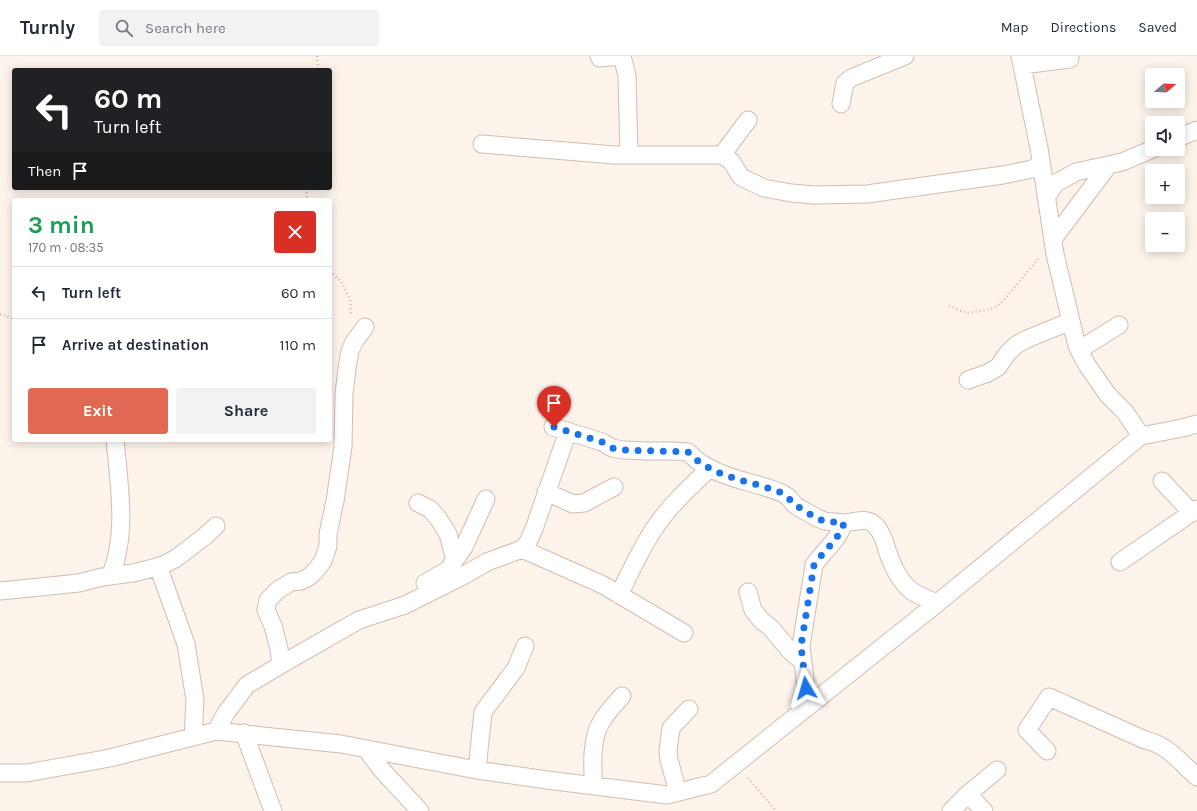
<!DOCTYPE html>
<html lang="en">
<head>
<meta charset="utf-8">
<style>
  body { margin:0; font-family:Karla,sans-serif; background:#f2f2f3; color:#1f2937; height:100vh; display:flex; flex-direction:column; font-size:15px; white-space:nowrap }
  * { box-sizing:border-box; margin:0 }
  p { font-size:13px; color:#747a83 }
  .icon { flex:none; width:22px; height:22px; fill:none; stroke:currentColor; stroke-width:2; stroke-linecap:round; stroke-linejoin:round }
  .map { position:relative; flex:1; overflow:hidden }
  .panel { position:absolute; left:12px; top:142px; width:320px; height:244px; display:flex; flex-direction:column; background:#fff; border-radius:4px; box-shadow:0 2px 10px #0003 }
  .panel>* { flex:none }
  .banner { position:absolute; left:12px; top:12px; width:320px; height:122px; border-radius:4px; box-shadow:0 2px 10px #0003; background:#202124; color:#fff; overflow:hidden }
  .needle { width:26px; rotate:71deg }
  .buttons { position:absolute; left:1145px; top:12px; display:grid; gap:8px }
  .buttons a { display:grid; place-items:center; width:40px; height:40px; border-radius:4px; background:#fff; box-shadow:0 2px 10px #0003; font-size:20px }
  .pin { position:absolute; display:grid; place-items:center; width:34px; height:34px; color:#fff; margin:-41px -17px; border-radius:50% 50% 50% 0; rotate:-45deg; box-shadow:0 0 4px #0007 }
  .pin .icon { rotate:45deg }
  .me { position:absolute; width:44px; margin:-22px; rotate:353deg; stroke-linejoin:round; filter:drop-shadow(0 0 3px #0008) }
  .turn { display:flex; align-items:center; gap:14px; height:84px; padding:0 16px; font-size:18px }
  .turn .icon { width:52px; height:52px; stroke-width:2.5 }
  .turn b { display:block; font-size:28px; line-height:34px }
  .then { display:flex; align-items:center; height:38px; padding:0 16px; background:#0003; gap:8px; font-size:15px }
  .round { display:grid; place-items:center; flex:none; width:42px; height:42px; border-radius:4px; background:#f2f2f3 }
  .overview { display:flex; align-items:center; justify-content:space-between; height:68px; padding:0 16px }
  h1 { font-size:24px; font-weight:700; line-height:30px; color:#1e9e55 }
  .button { display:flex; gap:8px; margin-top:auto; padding:8px 16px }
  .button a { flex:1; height:46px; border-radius:4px; background:#e16853; color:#fff; font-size:16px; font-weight:700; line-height:46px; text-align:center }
  .button a+a { background:#f2f2f3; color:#1f2937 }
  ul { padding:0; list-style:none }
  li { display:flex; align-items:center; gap:12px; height:52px; padding:0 16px; border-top:1px solid #e0e1e3 }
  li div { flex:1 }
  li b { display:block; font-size:15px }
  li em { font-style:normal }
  header { display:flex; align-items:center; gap:24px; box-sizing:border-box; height:56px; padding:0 20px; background:#fff; border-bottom:1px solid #e0e1e3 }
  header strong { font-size:19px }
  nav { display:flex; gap:22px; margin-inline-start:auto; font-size:14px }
  .search { width:280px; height:36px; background:#f2f2f3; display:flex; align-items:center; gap:10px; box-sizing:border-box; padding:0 14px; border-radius:4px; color:#747a83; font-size:15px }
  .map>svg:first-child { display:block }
</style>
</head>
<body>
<header>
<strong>Turnly</strong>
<div class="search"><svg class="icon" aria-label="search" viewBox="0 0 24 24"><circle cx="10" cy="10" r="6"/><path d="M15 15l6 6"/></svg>Search here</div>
<nav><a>Map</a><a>Directions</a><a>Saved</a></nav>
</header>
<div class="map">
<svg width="1197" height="755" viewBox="0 0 1197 755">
  <rect width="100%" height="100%" fill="#fcf3ea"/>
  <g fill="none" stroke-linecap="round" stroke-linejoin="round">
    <defs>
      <path id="minor" d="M599 0 600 2 621 0
        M622 0 627 20 629 99
        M1020 0 1039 92 1055 198 1077 290 1087 309 1108 339 1125 356 1141 380
        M1022 9 1070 3
        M841 48 845 27 851 22 905 0
        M1178 82 1197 74
        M482 88 614 99H722L731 105 741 121 764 132 791 137 814 139 867 138 1003 119 1032 113 1041 108
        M722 99 748 64
        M1046 141 1056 127 1076 116 1122 106 1153 93
        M1053 183 1108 110
        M1079 294 1119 269
        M968 324 988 317 998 311 1007 298 1016 289 1027 283 1071 265
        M553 371 602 386 612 392 624 394 647 395H673L688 396C712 422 750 424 782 437 790 441 789 443 795 449 799 452 820 464 825 465 830 466 837 466 843 467 853 467 866 460 875 469 881 475 885 486 887 494 892 509 901 529 915 537 922 541 930 544 937 547
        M1162 425 1192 457
        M546 436 573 448 584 447 614 431
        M418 447 430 453 438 462 448 478 455 504
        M522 493 528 486 534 473 568 375
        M1120 506 1197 453
        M158 510 186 588 195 644 193 681
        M110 520C128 480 119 427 115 384
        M425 527 448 514 464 491 486 443
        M0 535 79 527 102 521 133 517 161 510 175 503 204 481 216 470
        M748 536 753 554 762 565 771 572 791 596 803 606
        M619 539C630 517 640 494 654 473 669 450 690 431 710 412
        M281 609 279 593 273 570 266 554 268 544 278 534 291 526 301 525 309 521 316 514 323 505 328 490V478L335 445 343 391 344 338 347 312 350 295 354 286 365 271
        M810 649 806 632 801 590 814 509C824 494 838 485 844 467
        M216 675 226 657 247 629 289 604 359 564 405 549 459 522 487 506 522 493 603 529 684 577
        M244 677 273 755
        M366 693 381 713 420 755
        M1047 695 1027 674 1049 641 1145 684C1167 688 1181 707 1197 721
        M477 714 483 656 516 612 525 590
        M0 717H27L110 702 216 675 341 688 445 708 477 714 547 724 667 739 711 728 935 549 1141 380 1182 372 1197 368
        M594 730C592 712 591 680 602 665 607 656 615 648 622 640
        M678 736 669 704 668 695 671 672 689 653
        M968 738 997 714
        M951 755 968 738 984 755"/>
    </defs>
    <use href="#minor" stroke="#d0bdb2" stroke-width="19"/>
    <path stroke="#d6b4a5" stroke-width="2.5" stroke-dasharray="1 3" stroke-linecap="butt" d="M317 0 318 14
      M306 132 308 144
      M330 215 341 225 350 244 351 259
      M949 250 967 257 987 254 996 251 1004 244 1038 203
      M0 258 14 263
      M748 722 776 755"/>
    <use href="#minor" stroke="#fff" stroke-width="17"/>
  </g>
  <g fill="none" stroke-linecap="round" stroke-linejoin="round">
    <path stroke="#1a73e8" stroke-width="7" stroke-dasharray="0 12.6" d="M554 371 602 386 612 392 624 394 688 396C712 422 750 424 782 437 789 441 790 445 796 449 801 453 819 464 824 465 830 466 837 466 844 467 838 485 824 494 814 509L801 590 806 632"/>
  </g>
</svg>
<div class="buttons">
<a><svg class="needle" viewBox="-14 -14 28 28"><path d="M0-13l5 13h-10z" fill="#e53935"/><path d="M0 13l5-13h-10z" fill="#747a83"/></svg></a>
<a><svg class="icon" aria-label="sound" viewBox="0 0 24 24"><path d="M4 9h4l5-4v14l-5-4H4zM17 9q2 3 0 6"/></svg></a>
<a>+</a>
<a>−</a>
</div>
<div class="pin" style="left:554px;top:371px;background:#d93025"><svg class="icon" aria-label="arrive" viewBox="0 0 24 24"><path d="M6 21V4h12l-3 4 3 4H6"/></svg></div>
<svg class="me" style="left:806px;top:632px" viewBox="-20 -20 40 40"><path d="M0-17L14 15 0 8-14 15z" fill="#1a73e8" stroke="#fff" stroke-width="4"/></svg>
<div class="banner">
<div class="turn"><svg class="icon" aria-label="left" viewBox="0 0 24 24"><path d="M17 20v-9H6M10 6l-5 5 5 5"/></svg><div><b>60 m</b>Turn left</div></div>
<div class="then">Then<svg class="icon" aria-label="arrive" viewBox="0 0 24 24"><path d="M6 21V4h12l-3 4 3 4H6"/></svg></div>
</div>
<section class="panel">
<div class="overview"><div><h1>3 min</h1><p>170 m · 08:35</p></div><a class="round" style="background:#d93025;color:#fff"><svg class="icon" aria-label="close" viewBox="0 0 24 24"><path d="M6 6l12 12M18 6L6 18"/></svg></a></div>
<ul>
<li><svg class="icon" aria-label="left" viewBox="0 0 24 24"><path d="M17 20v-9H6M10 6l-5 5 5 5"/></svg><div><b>Turn left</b></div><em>60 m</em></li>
<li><svg class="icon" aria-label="arrive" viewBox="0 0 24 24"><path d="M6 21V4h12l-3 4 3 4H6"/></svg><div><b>Arrive at destination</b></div><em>110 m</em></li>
</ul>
<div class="button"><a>Exit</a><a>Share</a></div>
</section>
</div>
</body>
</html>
